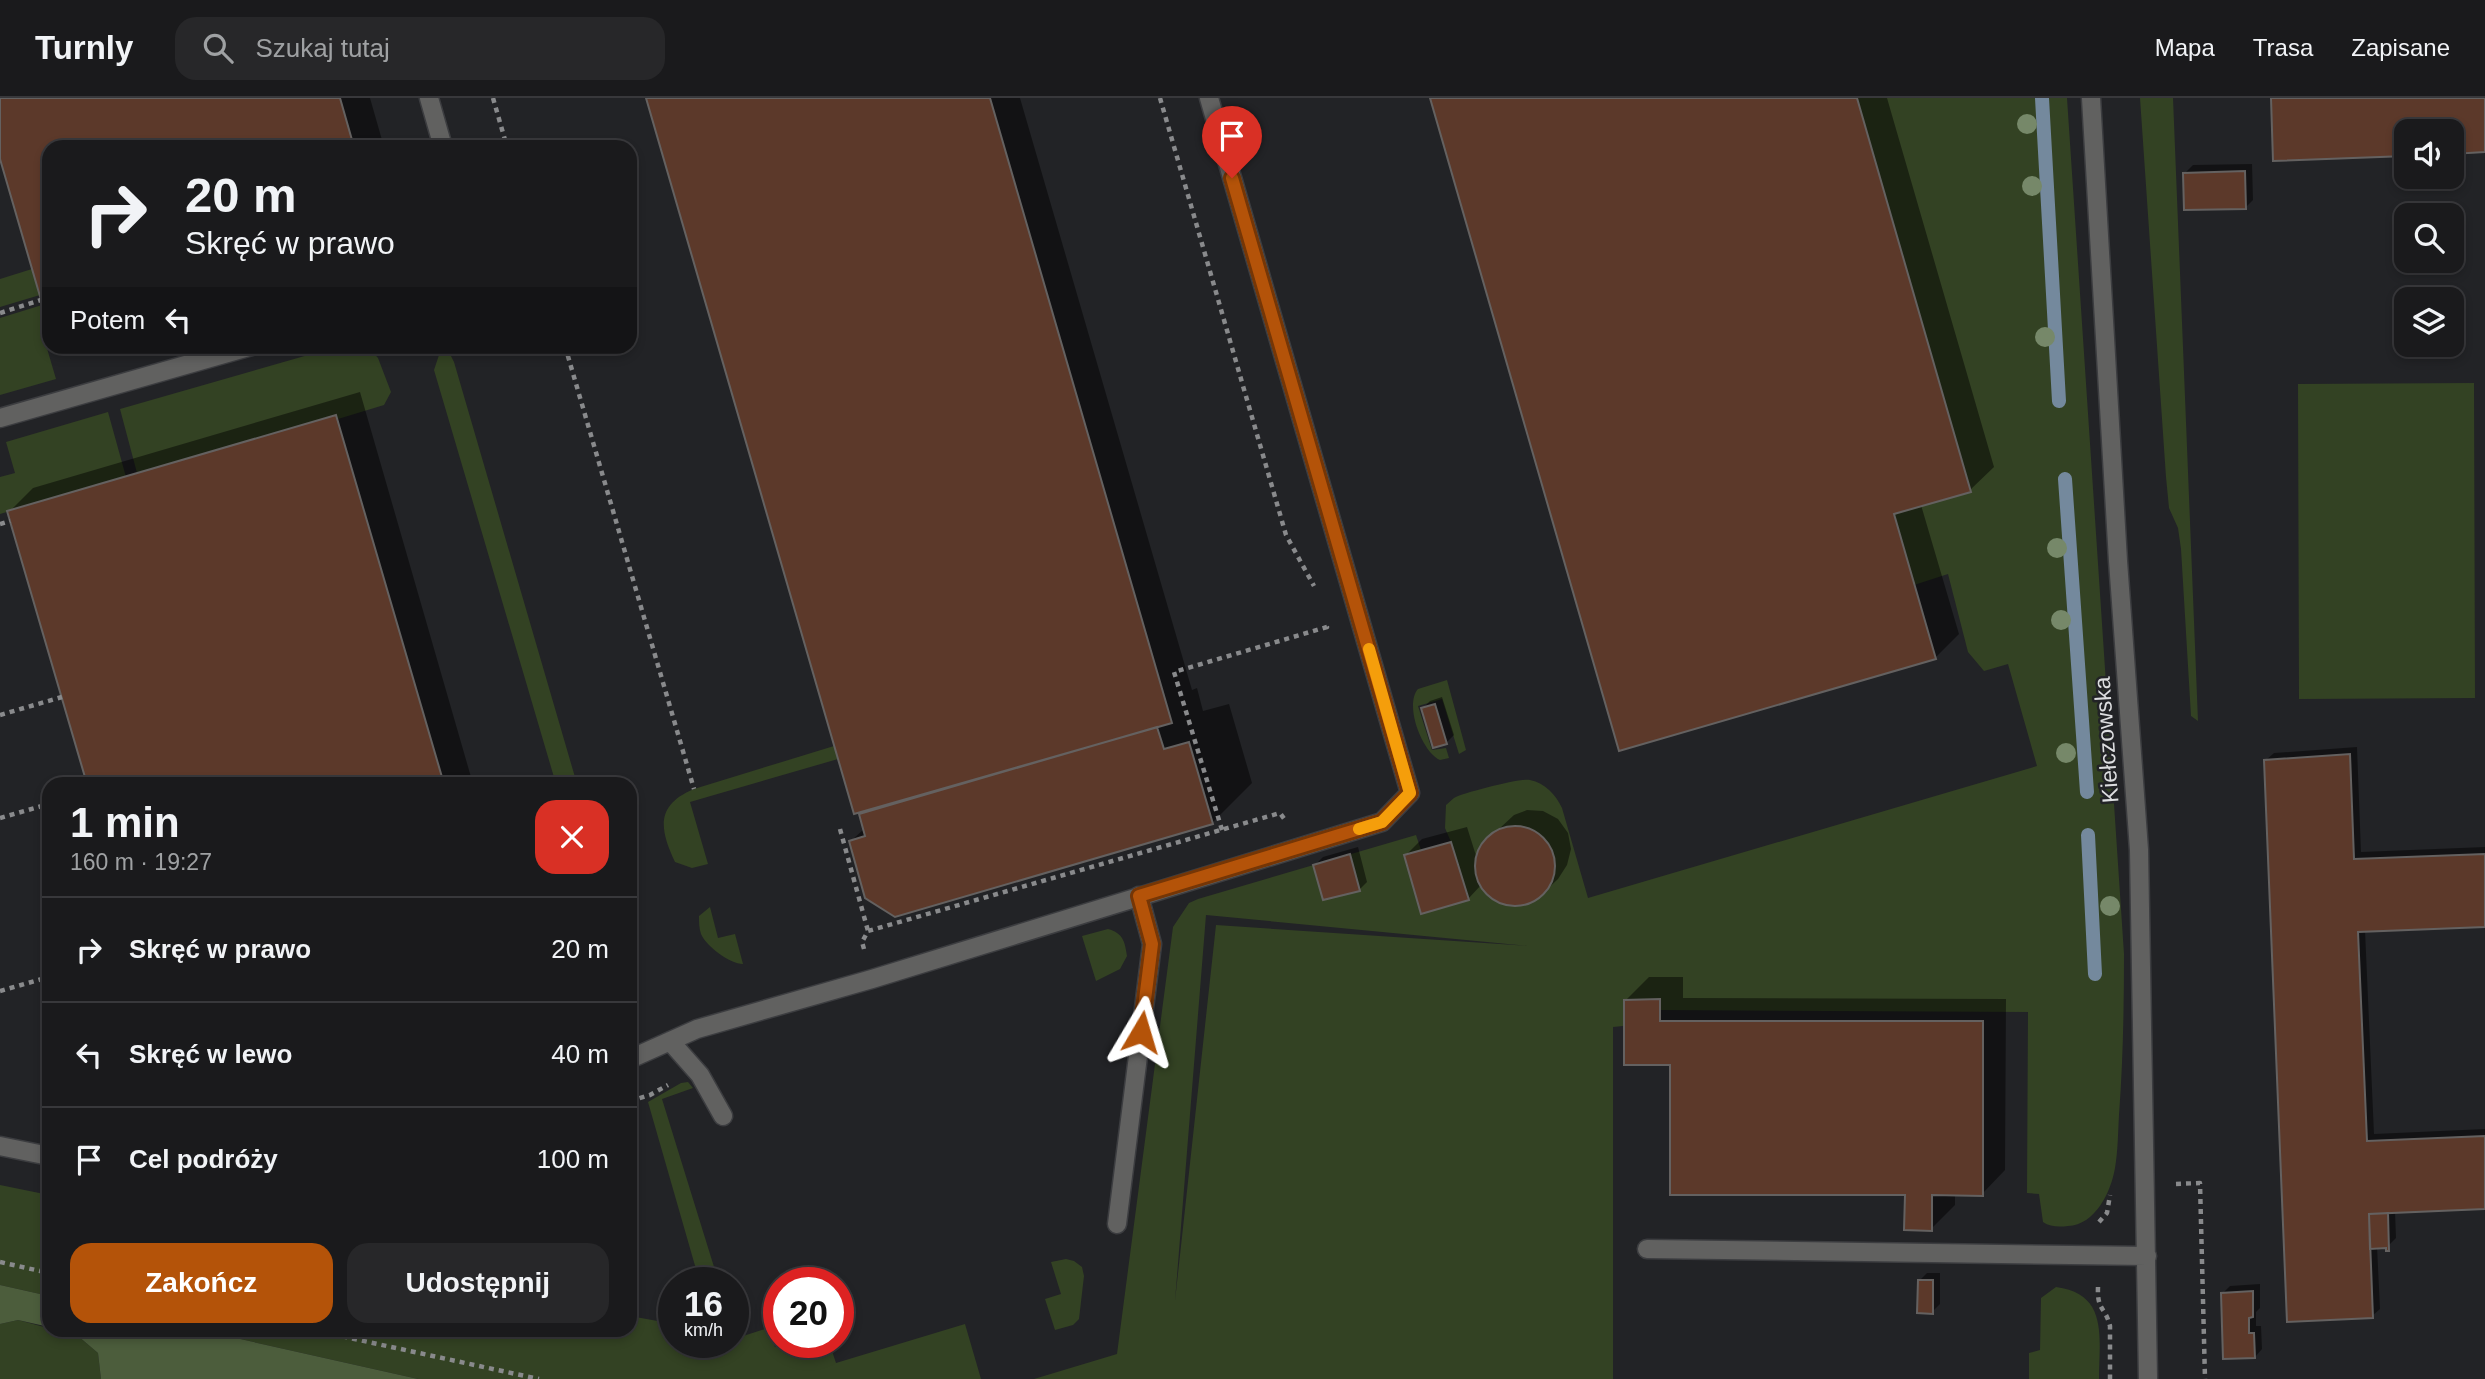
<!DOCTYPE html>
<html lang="pl">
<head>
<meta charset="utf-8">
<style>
  body { margin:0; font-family:Helvetica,sans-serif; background:#272729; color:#f1f3f6; height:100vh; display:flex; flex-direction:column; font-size:26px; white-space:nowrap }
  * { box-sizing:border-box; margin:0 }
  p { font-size:23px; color:#9fa1a3 }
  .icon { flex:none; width:38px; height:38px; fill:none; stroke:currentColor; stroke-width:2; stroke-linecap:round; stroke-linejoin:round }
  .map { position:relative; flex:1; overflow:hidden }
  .side { position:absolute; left:42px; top:679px; width:595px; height:560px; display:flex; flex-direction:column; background:#1a1a1c; border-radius:21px; box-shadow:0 4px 10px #0003,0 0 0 2px #38383b }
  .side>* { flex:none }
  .banner { position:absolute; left:42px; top:42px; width:595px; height:214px; border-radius:21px; box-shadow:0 4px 10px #0003,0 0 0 2px #38383b; background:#1a1a1c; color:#f1f3f6; overflow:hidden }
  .controls { position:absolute; left:2394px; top:21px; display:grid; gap:14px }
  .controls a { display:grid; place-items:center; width:70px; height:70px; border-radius:14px; background:#1a1a1c; box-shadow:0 4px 10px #0003,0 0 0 2px #38383b; font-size:35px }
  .speed { position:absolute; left:658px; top:1169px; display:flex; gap:14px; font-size:35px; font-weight:700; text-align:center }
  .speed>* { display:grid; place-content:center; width:91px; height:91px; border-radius:50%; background:#1a1a1c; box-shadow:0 4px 10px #0003,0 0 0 2px #38383b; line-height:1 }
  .speed small { font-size:18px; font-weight:400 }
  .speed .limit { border:10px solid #d22; background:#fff; color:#111 }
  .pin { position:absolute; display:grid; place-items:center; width:60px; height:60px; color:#fff; margin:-72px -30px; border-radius:50% 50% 50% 0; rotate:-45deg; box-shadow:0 0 7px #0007 }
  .pin .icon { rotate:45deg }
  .me { position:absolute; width:77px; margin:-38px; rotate:7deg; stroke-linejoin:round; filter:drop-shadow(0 0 5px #0008) }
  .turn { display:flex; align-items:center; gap:24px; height:147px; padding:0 28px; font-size:32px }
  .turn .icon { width:91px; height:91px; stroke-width:2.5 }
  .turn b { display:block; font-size:49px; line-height:60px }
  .then { display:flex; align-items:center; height:66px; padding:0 28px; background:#0003; gap:14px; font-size:26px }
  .round { display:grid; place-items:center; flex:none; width:74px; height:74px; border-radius:21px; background:#272729 }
  .head { display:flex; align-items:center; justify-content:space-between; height:119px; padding:0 28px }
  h1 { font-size:42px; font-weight:700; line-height:52px }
  .action { display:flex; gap:14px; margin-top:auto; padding:14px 28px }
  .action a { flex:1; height:80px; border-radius:21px; background:#b45309; color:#fff; font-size:28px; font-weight:700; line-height:80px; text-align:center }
  .action a+a { background:#272729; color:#f1f3f6 }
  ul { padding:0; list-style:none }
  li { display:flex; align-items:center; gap:21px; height:105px; padding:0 28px; border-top:2px solid #38383b }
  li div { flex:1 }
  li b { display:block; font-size:26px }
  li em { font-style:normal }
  header { display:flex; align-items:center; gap:42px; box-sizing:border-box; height:98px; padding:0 35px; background:#1a1a1c; border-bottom:2px solid #38383b }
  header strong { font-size:33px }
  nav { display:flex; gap:38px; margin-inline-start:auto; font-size:24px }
  .search { width:490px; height:63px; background:#272729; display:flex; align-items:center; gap:18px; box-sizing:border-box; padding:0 24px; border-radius:21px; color:#9fa1a3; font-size:26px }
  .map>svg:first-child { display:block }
</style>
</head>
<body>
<header>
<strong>Turnly</strong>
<div class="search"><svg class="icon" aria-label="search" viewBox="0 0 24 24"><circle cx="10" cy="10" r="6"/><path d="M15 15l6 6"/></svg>Szukaj tutaj</div>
<nav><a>Mapa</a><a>Trasa</a><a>Zapisane</a></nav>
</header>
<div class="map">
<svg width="2485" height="1281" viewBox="0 0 2485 1281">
  <rect width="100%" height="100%" fill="#222326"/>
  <path fill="#334223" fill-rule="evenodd" d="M1857 0H2067L2124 856C2124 910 2123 963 2119 1017 2118 1034 2118 1053 2115 1070 2111 1094 2095 1127 2068 1128 2059 1129 2050 1129 2043 1124L2039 1096 2027 1095 2028 914 1660 912 1659 901 1624 902 1623 928 1613 929V1281H1034L1117 1256 1173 829 1189 805 1198 801 1416 737 1421 752 1451 744 1445 730 1446 707C1449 705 1451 702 1454 700 1463 695 1520 680 1530 682 1545 685 1556 697 1562 710L1588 800 2037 668 2008 566 1984 573 1968 554 1948 476 1914 487 1894 416 1970 394ZM1206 817 1528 848 1216 827 1175 1203Z
    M2140 0H2173L2198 623 2191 618 2181 451 2178 430 2169 410 2166 379Z
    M32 171 40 197 0 209V181Z
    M42 207 44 212 49 210V246L46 247 56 281 0 297V220Z
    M336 249 367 248 378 260 391 294 384 307 338 321 336 317 137 375 120 311Z
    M444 252 449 254 454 264 577 686H556L434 272 440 254Z
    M2474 285 2475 600 2299 601 2298 286Z
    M108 314 126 379 0 416V379L15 375 6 344Z
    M1447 582 1466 652 1459 656 1442 601 1418 608 1432 652 1446 650 1449 660 1440 662C1422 654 1404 607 1418 591Z
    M834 648 838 661 690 704 708 766 692 770 675 764C659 730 656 707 694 691Z
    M710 809 718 840 735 836 743 866C730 866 706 848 701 836 699 830 699 824 699 818Z
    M1108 831C1123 835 1125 844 1127 858L1120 871 1096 883 1082 838Z
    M688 984 693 990 662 1001 719 1185H700L648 1004 681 985Z
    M0 1087 49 1097V1198L0 1187Z
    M1066 1161 1074 1163 1082 1169 1084 1178 1079 1221 1073 1227 1055 1232 1045 1201 1061 1196 1051 1164Z
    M2056 1189C2109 1196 2099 1240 2099 1281H2029V1255L2040 1252 2041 1200Z
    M630 1218 674 1226V1244H733V1229L737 1240 768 1230 775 1249 793 1244H829L836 1265 965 1226 981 1281H418L200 1232H630Z
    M18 1222 78 1238 98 1255 101 1281H0V1226Z"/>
  <path fill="#4c5d3c" d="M0 1187 49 1198V1229L18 1222 0 1226Z
    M61 1232H200L418 1281H101L98 1255 78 1238Z"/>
  <path fill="#0007" d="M0 0H370L384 49H49V209L0 55Z
    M648 0H1020L1192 592 1197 590 1203 613 1229 606 1252 685 1212 725 851 743 865 730 861 716 865 711Z
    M1432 0H1887L1994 369 1970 392 1921 407 1959 536 1935 560Z
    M2252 66 2253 102 2245 110 2185 75 2193 67Z
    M360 294 473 686H88L9 414 33 390Z
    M1442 599 1454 637 1446 645 1423 610 1430 603Z
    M2357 649 2361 754 2485 749V827L2365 832 2374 1036 2485 1031V1110L2395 1113 2396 1140 2388 1148H2377L2380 1211 2372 1218 2266 662 2274 655Z
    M1527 712 1543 713 1558 721 1568 735 1571 751 1567 767 1558 781 1541 797 1528 804 1514 806 1499 803 1487 794 1482 786 1468 801 1406 757 1422 741 1467 729 1478 764 1479 755 1486 743 1514 717Z
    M1358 749 1367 784 1359 792 1315 767 1323 759Z
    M1649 879H1683V900L2006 901 2005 1072 1982 1096 1955 1095V1107L1931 1131 1907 1096 1672 966 1626 902Z
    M1927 1175H1940V1206L1932 1214 1919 1183Z
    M2260 1186V1210L2256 1214V1228H2261L2262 1251 2255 1259 2222 1196 2230 1188Z"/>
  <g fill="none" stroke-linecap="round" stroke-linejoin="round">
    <path stroke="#74899d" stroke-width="14" d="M2042 0 2059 303
      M2065 381 2087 694
      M2088 737 2095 876"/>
  </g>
  <path fill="#5c392a" stroke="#646160" stroke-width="2" d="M0 0H340L354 49H49V210L44 212 0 61Z
    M646 0H990L1172 625 854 716Z
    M1430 0H1857L1971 394 1894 416 1936 561 1619 653Z
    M2271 0H2485V54L2452 56V33H2406V58L2273 63Z
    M2245 73 2246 111 2184 112 2183 75Z
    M336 317 444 686H87L7 413Z
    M1435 606 1447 646 1433 650 1421 610Z
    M1157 629 1164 651 1189 644 1213 726 895 819 865 800 849 743 865 738 859 716Z
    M2350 656 2354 761 2485 756V829L2358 834 2367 1043 2485 1038V1111L2369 1116 2373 1220 2287 1224 2264 662Z
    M1475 768a40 40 0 1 1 80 0a40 40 0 1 1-80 0Z
    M1451 744 1469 802 1421 816 1404 757Z
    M1350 756 1360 793 1323 802 1313 767Z
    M1660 901V923H1983V1098L1932 1097V1133L1904 1132 1905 1097H1670V967H1624V902Z
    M2388 1115 2389 1153H2386V1150L2370 1151 2369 1116Z
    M1918 1182H1933V1216L1917 1215Z
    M2253 1193V1219L2249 1220V1235H2254L2255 1260 2223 1261 2221 1195Z"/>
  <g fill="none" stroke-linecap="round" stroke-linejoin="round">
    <defs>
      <path id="minor" d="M429 0 443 49
        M2091 0 2118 463 2139 752 2148 1281
        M0 320 252 248
        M670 943 700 977 723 1018
        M630 961 697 931 872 881 1382 724 1410 695 1209 0
        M0 1048 49 1058
        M1117 1126 1152 846 1139 798
        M1647 1151 2147 1158"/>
    </defs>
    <use href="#minor" stroke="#3c3d40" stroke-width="21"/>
    <path stroke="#898a8c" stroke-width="4.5" stroke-dasharray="5 5" stroke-linecap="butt" d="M493 0 507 49
      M1160 0 1286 437 1314 488
      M0 215 41 202
      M565 248 694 691
      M0 426 10 423
      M0 617 62 599
      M0 720 49 706
      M840 731 868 833
      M1222 732 1174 574 1327 529 1326 527
      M864 851 862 844 868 833 1280 715 1285 722
      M0 893 49 879
      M630 1003 650 997 668 987
      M2176 1086 2200 1085 2205 1281
      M2099 1124 2107 1115 2110 1097
      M0 1164 49 1175
      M2098 1189C2097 1213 2105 1208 2110 1228V1281
      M313 1232 539 1281"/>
    <use href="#minor" stroke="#616160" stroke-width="18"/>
  </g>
  <g fill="#768869">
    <circle cx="2027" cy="26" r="10"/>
    <circle cx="2032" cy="88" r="10"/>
    <circle cx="2045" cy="239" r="10"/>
    <circle cx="2057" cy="450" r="10"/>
    <circle cx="2061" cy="522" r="10"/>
    <circle cx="2066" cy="655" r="10"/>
    <circle cx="2110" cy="808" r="10"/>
  </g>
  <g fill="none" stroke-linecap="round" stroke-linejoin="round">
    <defs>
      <path id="route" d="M1141 934 1152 846 1139 798 1382 724 1410 695 1232 80"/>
    </defs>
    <use href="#route" stroke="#753606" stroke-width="18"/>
    <use href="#route" stroke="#b45309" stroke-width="12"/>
    <path stroke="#f59e0b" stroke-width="12" d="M1359 731 1382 724 1410 695 1369 551"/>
  </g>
  <g text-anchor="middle" stroke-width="5" stroke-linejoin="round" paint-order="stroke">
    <g font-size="23" fill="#dddee0" stroke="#222326">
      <text transform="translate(2106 642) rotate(-94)" y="8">Kiełczowska</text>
    </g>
  </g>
</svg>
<div class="controls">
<a><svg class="icon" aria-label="sound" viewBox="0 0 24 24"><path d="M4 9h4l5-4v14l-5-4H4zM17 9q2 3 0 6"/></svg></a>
<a><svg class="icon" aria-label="search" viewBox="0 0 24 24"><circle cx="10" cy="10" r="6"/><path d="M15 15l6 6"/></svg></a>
<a><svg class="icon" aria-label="layers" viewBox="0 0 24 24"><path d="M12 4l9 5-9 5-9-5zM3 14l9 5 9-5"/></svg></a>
</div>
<div class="speed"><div>16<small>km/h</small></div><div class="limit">20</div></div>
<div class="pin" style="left:1232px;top:80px;background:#d93025"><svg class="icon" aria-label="arrive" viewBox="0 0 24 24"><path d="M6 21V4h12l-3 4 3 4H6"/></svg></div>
<svg class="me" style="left:1141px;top:934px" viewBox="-20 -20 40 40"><path d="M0-17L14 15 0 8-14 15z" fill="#b45309" stroke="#fff" stroke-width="4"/></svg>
<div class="banner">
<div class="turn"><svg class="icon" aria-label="right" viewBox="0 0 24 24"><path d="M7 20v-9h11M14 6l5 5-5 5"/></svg><div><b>20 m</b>Skręć w prawo</div></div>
<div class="then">Potem<svg class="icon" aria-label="left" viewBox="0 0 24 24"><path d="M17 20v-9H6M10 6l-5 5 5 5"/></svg></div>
</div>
<section class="side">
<div class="head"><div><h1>1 min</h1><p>160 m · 19:27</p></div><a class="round" style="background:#d93025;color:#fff"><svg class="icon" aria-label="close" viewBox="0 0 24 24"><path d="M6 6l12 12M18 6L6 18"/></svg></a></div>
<ul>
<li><svg class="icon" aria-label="right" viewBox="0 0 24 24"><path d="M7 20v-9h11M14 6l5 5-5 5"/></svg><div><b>Skręć w prawo</b></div><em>20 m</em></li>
<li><svg class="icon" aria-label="left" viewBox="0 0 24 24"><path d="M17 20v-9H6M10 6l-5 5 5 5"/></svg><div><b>Skręć w lewo</b></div><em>40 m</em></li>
<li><svg class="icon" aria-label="arrive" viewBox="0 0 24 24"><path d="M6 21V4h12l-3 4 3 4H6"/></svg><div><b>Cel podróży</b></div><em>100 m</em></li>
</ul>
<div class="action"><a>Zakończ</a><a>Udostępnij</a></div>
</section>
</div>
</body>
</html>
